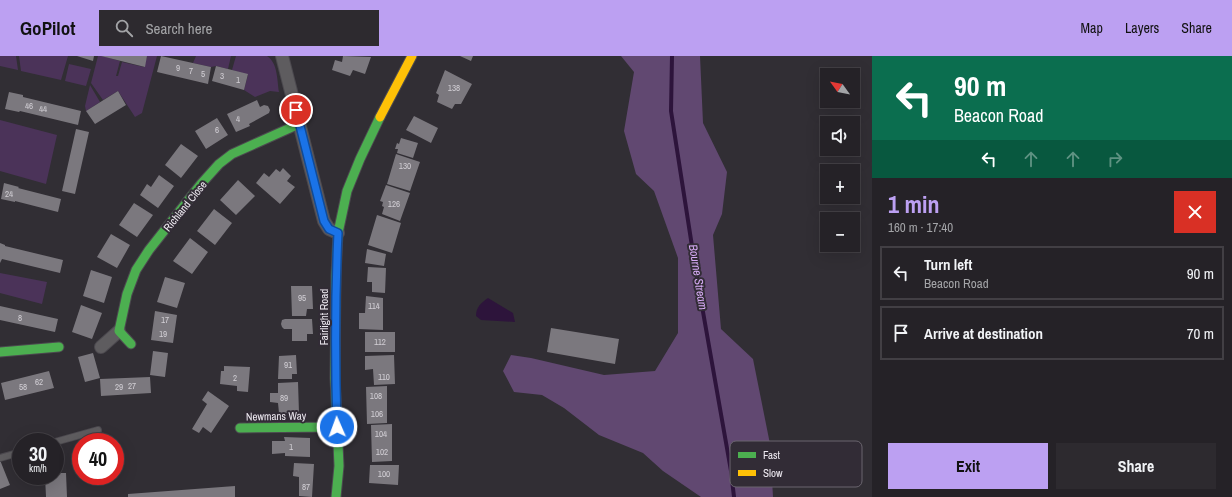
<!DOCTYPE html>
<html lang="en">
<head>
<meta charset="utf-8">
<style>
  body { margin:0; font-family:"Archivo Narrow",sans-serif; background:#2d2a2f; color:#f1f3f6; height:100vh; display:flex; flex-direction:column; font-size:15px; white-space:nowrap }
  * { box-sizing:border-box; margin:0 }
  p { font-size:13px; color:#a3a4a7 }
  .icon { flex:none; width:22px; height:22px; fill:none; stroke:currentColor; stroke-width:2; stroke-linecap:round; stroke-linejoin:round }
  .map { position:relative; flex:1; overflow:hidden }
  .drawer { display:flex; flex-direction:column; background:#252227; width:360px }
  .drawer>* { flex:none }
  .hud { background:#0b6e4f; color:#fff; overflow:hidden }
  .needle { width:26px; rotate:303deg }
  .controls { position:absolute; left:820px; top:12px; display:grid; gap:8px }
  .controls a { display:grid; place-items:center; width:40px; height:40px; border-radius:0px; background:#252227; box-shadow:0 4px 16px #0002,0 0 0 1px #423f44; font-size:20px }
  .speed { position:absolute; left:12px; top:377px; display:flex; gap:8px; font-size:20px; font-weight:700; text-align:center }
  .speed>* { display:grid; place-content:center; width:52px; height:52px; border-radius:50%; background:#252227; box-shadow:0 4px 16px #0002,0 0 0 1px #423f44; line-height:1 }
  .speed small { font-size:10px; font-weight:400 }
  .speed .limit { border:6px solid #d22; background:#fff; color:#111 }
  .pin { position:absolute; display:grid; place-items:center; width:34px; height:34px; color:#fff; margin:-17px; border:2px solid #fff; border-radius:50%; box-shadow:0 1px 4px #0007 }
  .me { position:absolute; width:44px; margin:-22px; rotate:358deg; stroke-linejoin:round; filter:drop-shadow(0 0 3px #0008) }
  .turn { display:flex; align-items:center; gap:14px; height:84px; padding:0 16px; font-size:18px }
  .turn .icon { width:52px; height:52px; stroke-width:2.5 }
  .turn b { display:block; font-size:28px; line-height:34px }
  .lanes { display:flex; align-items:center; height:38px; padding:0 16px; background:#0003; justify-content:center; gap:20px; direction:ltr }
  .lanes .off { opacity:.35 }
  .round { display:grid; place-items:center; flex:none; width:42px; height:42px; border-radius:0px; background:#2d2a2f }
  .headline { display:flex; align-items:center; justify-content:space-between; height:68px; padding:0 16px }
  h1 { font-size:24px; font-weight:700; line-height:30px; color:#bca0f2 }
  .action { display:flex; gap:8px; margin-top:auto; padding:8px 16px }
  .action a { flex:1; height:46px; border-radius:0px; background:#bca0f2; color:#111; font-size:16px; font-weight:700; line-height:46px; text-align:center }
  .action a+a { background:#2d2a2f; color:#f1f3f6 }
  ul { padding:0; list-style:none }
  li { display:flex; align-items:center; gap:12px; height:54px; margin:0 8px 6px; padding:0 8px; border:2px solid #423f44; border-radius:0px }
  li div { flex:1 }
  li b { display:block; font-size:15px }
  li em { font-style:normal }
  header { display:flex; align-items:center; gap:24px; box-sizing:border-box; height:56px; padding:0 20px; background:#bca0f2; color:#111 }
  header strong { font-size:19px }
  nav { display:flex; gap:22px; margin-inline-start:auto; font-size:14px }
  .search { width:280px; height:36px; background:#2d2a2f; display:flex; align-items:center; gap:10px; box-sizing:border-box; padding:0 14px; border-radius:0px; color:#a3a4a7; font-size:15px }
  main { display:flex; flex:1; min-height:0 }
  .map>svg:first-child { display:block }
</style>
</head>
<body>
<header>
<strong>GoPilot</strong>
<div class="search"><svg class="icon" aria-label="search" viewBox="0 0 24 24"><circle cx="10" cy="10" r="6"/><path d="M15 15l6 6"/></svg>Search here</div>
<nav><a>Map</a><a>Layers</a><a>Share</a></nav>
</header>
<main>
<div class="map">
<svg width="872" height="441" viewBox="0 0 872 441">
  <rect width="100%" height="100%" fill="#312e34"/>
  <path fill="#4b3359" d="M0 0H16L18 14 0 10Z
    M19 0H68L61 24 21 15Z
    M98 0H102L120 5 116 20H118L122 6 144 11 147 0H157L142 57 135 61 118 35 103 44 91 27Z
    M196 0H231L228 13 216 10 211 11 193 7Z
    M236 0H267C278 7 277 24 279 36L270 35 255 41 244 34 248 19 232 14Z
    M69 8 91 13 86 30 65 25Z
    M90 29 100 46 86 55 85 50Z
    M0 64 57 79 46 128 0 115Z
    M0 217 47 226 42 248 0 237Z"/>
  <path fill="#614871" d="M621 0H700L703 67 727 116 722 158 713 179 721 273 753 303 770 388 773 441H701L663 415 643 397 599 379 564 352 542 339 514 336 503 315 511 299 531 302 604 319 655 315 678 277V202L654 135 636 118 624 75 634 16Z"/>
  <path fill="#2d143b" d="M488 242 513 257 515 266 481 264 476 260C476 251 481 247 488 242Z"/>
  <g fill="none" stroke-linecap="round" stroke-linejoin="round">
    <path stroke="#2d143b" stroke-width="4" d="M672 0 671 55 696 216 731 415 734 441"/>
  </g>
  <path fill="#7b787e" d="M77 0H94L93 5Z
    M101 0H147L145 11Z
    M161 0 211 11 208 28 157 16Z
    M343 0 371 1 365 18 353 14 350 20 332 14 335 4 342 6Z
    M460 0H473L471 5Z
    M216 10 248 18 244 34 212 25Z
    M445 14 472 28 461 48H455L452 53 437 46 439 39 436 37Z
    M118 35 126 49 95 68 86 55Z
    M9 36 23 39V41L81 55 78 69 20 55 19 56 5 53Z
    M257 44 260 51 264 49 268 50 270 54 269 57 249 68 250 70 236 76 227 58Z
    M414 60 438 72 431 87 406 74Z
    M217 62 228 79 206 93 195 75Z
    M76 73 89 76 75 138 62 135Z
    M401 82 418 87 413 102 397 97 398 93H395L397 87 399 88Z
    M181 88 198 100 181 122 165 109Z
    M396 98 420 106 410 135 387 128Z
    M283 112 291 120 287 125 295 131 280 148 256 127 264 117 269 121 276 113 280 116Z
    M159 119 174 130 158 152 140 139 147 128 151 131Z
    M238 124 255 140 236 159 220 144Z
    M4 127 19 131 18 132 61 143 58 156 15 145V146L1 143Z
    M386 129 410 137 400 165 382 158 384 151 382 150 383 146 380 145Z
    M134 147 153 159 137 181 119 169Z
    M214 153 232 167 215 189 197 175Z
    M377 159 401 167 392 197 368 189Z
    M111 178 130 189 117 212 97 201Z
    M190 182 208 196 192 218 173 205Z
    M0 187 5 189V190L63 204 60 217 2 203 0 207Z
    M367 193 386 198 384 210 365 207Z
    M368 211 386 212 385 237 372 236V226H367Z
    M91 214 112 221 104 247 83 240Z
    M165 221 185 227 177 252 157 246Z
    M291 230H312L313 253H307L306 260H292Z
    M366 240 383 242V274L359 273V257H365Z
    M81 249 102 257 92 283 72 276Z
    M0 250 58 263 55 276 0 264Z
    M155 255 177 259 173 287 151 284Z
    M285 263H312L313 278H307V285H292V273H284L282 271 281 268 282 264Z
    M551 272 619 283 615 308 547 296Z
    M365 276H395V296H365Z
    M153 295 168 297 165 321 150 319Z
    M93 297 100 322 85 326 78 301Z
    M296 299 297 318H292V323H278L279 300Z
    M394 299 395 328 374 329 373 313 365 314V300Z
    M224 310 250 311 248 336 237 335V330L220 328 221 315H224Z
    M49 315 54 332 5 344 1 327Z
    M150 321 151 337 101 340 100 323Z
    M298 326 299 357H279L278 347 270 346V337H278V327Z
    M387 330V367L367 368 366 331Z
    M208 335 229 350 211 377 203 371 199 377 192 373 207 348 202 344Z
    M392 368V405L372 406 371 369Z
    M284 381 310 382V401L285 400V397L272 398V385H285Z
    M0 404 10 429 0 433Z
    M294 407 314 408 312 441 299 440V421L293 420Z
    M370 409H399L398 429 369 427Z
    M55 417H66L67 441H46L45 420H55Z
    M235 430V441H128V438Z"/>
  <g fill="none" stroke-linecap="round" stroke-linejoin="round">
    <defs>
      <path id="lane" d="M55 386 98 374
        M0 402 21 396"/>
      <path id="street" d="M282 0 324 165 329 173 338 177
        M101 291 119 275"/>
      <path id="fast" d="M131 288 119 275 127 238 136 214 149 194 201 128 219 108 232 98 299 68
        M0 296 59 291
        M240 372 337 371
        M336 441 339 410 335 322 336 220 338 177 347 135 360 103 380 61"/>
      <path id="slow" d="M380 61 412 0"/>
    </defs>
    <use href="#lane" stroke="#4c494f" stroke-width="8"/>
    <use href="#street" stroke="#4c494f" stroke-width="14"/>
    <use href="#fast" stroke="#4c494f" stroke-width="11"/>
    <use href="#slow" stroke="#4c494f" stroke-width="11"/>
    <use href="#lane" stroke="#5e5c5f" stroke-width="6"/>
    <use href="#street" stroke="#5e5c5f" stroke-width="12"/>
    <use href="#fast" stroke="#4caf50" stroke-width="9"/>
    <use href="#slow" stroke="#ffc107" stroke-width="9"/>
  </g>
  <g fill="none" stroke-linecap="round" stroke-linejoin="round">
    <defs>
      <path id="route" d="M296 54 324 165 329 173 338 177C335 241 335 306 337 371"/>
    </defs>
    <use href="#route" stroke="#114b97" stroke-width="10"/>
    <use href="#route" stroke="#1a73e8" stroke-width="7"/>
  </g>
  <g text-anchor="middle" stroke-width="4" stroke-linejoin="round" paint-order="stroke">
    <g font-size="9" fill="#d1ced4">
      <text x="178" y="15">9</text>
      <text x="191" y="18">7</text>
      <text x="203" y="21">5</text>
      <text x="222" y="23">3</text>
      <text x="238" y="27">1</text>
      <text x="454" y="35">138</text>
      <text x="29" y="53">46</text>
      <text x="43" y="56">44</text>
      <text x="238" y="66">4</text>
      <text x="217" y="77">6</text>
      <text x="405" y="113">130</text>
      <text x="9" y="141">24</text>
      <text x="394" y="151">126</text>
      <text x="302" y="245">95</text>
      <text x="374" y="253">114</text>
      <text x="20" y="265">8</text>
      <text x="165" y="267">17</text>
      <text x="163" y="281">19</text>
      <text x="380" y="289">112</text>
      <text x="288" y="312">91</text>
      <text x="384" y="324">110</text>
      <text x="235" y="325">2</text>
      <text x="39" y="329">62</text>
      <text x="132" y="333">27</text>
      <text x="23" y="334">58</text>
      <text x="119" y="334">29</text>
      <text x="376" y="343">108</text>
      <text x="284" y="345">89</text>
      <text x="377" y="361">106</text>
      <text x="381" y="381">104</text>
      <text x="291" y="394">1</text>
      <text x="382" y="399">102</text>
      <text x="384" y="421">100</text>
      <text x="306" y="434">87</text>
    </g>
    <g font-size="11" fill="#eeeaf1" stroke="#322c36">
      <text transform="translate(185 150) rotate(-51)" y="4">Richland Close</text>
      <text transform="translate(324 261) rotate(-90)" y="4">Fairlight Road</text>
      <text transform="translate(276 360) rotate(-1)" y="4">Newmans Way</text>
    </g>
    <g font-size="12" font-style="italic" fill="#d7abf5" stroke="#322c36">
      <text transform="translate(698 221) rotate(81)" y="4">Bourne Stream</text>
    </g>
  </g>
  <rect x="730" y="385" width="132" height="46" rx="6" fill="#322c36" stroke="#6a656e" stroke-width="1"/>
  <rect x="738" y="396" width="18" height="6" fill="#4caf50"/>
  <rect x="738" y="414" width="18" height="6" fill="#ffc107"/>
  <g font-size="11" fill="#eeeaf1">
    <text x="763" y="403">Fast</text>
    <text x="763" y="421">Slow</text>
  </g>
</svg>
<div class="controls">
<a><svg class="needle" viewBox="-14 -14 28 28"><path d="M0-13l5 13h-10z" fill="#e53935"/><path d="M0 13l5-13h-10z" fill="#a3a4a7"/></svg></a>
<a><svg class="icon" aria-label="sound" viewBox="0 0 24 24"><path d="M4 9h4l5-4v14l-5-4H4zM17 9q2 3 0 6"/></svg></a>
<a>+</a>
<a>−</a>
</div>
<div class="speed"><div>30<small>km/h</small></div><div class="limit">40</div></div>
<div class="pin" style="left:296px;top:54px;background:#d93025"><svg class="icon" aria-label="arrive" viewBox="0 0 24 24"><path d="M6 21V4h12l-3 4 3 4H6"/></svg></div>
<svg class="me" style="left:337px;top:371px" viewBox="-20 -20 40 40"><circle r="17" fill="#1a73e8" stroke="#fff" stroke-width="3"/><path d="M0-11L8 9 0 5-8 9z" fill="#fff"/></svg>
</div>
<section class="drawer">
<div class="hud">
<div class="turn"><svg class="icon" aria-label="left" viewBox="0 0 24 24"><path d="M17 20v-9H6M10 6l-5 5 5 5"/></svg><div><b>90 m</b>Beacon Road</div></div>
<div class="lanes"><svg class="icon" aria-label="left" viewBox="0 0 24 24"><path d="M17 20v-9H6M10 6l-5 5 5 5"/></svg><svg class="icon off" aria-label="ahead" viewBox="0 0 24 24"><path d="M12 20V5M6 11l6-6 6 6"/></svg><svg class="icon off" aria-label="ahead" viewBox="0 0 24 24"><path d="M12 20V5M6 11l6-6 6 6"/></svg><svg class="icon off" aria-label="right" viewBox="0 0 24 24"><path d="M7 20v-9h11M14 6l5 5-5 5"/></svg></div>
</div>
<div class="headline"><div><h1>1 min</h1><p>160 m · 17:40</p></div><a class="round" style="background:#d93025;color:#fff"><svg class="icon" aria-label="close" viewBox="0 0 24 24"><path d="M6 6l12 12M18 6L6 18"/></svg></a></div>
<ul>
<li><svg class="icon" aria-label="left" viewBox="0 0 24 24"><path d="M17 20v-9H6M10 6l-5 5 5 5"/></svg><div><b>Turn left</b><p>Beacon Road</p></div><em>90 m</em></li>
<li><svg class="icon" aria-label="arrive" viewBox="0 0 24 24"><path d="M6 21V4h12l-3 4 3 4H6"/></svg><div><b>Arrive at destination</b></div><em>70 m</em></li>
</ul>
<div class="action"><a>Exit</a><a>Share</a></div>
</section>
</main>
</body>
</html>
